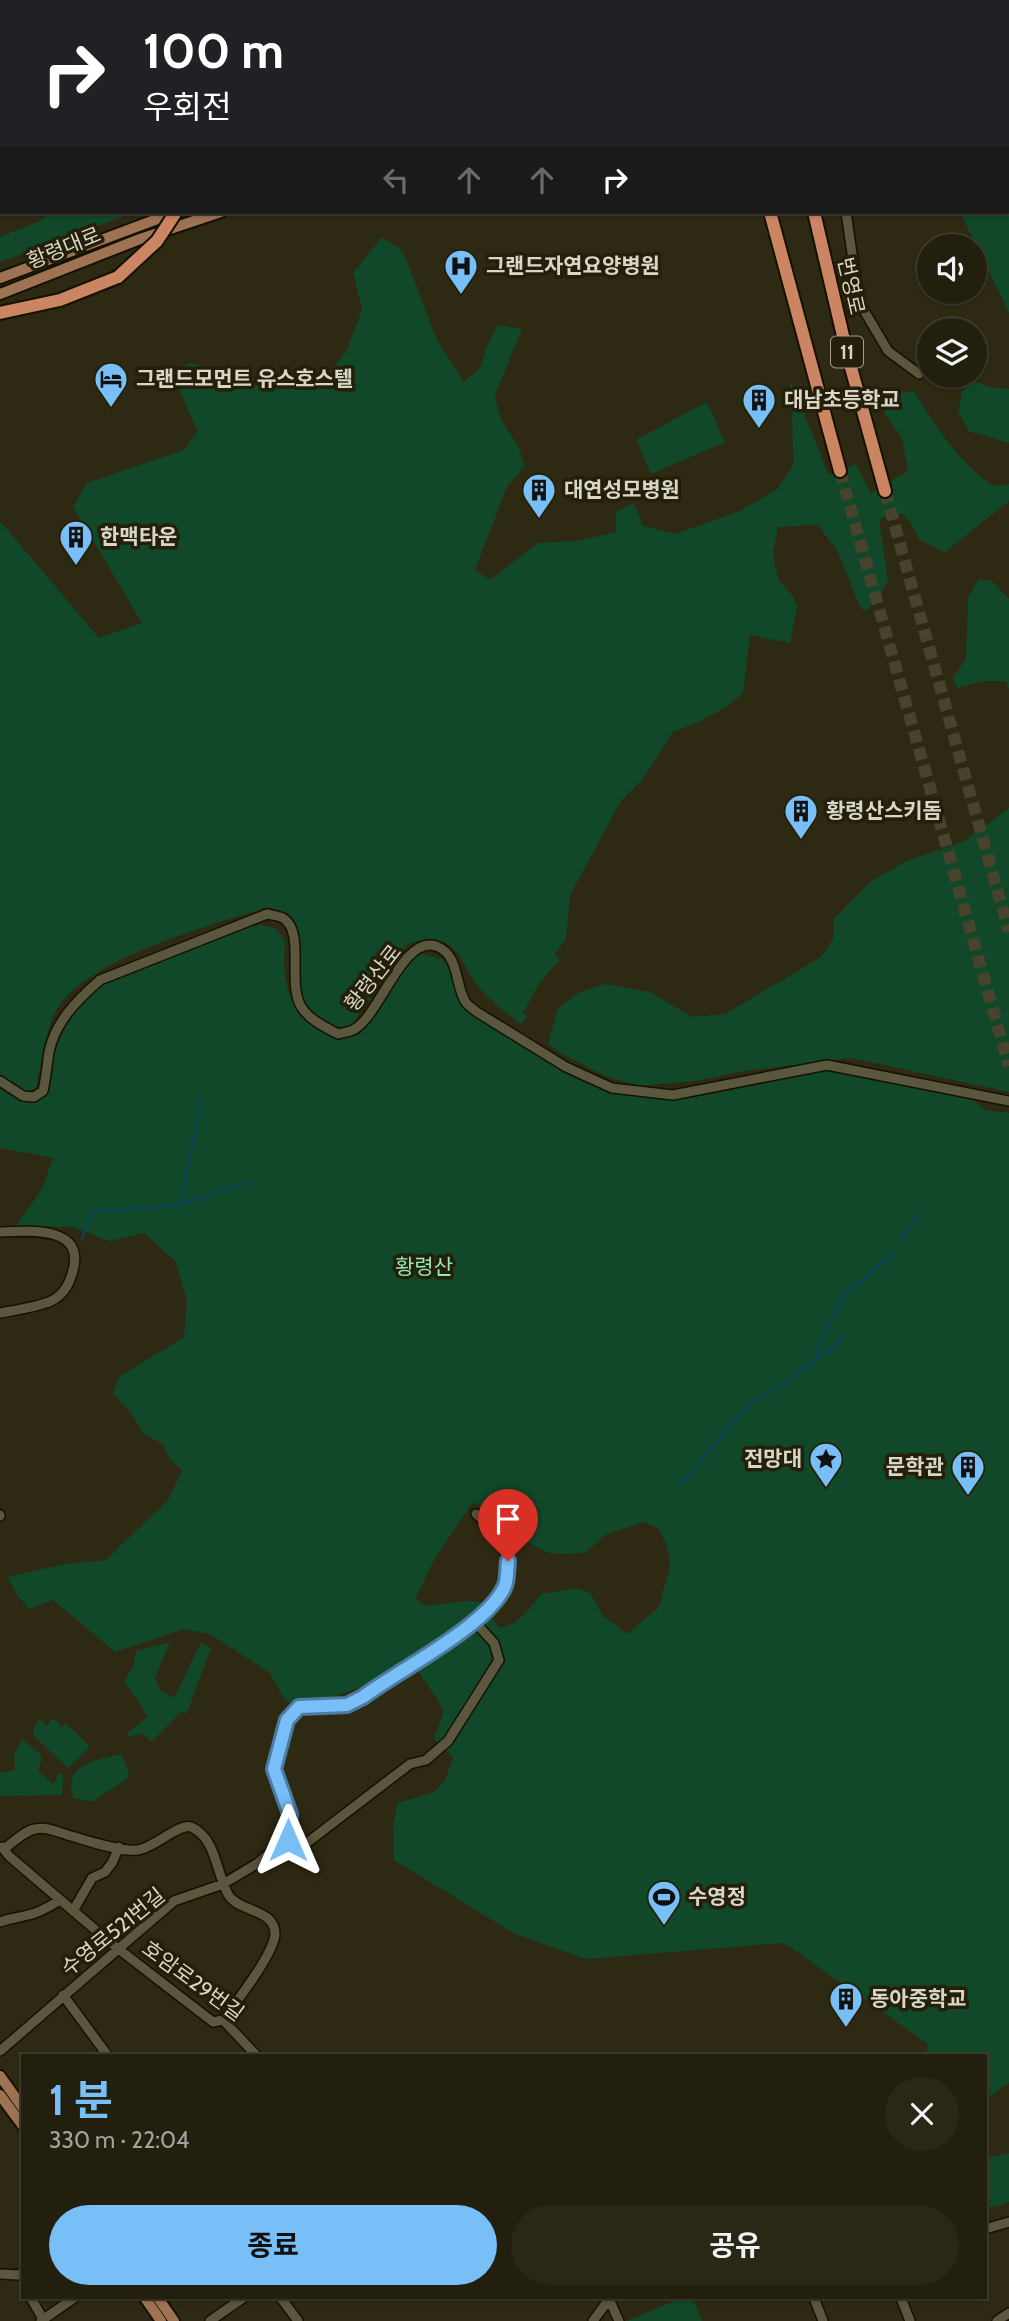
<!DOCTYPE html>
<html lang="ko">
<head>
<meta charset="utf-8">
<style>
  body { margin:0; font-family:Cabin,"Noto Sans KR",sans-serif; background:#2a2717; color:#f1f3f6; height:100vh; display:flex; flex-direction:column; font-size:26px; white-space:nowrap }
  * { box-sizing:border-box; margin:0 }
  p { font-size:23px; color:#a2a29e }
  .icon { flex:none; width:38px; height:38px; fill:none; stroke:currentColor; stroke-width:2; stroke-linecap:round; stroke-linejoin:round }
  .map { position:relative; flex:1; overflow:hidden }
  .drawer { position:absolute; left:21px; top:2054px; width:966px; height:245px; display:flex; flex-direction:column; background:#221f0e; border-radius:0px; box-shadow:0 2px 5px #0004,0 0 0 2px #3f3d2e }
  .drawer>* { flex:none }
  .hud { position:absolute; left:0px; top:0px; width:1010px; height:214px; box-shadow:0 2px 5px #0004,0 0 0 2px #3f3d2e; background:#202124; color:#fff; overflow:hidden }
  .buttons { position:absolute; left:917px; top:234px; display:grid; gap:14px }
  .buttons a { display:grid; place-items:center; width:70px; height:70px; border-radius:50%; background:#221f0e; box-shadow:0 2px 5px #0004,0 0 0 2px #3f3d2e; font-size:35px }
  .pin { position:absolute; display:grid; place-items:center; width:60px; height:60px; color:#fff; margin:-72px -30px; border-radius:50% 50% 50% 0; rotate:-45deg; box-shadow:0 0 7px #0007 }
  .pin .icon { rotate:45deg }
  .me { position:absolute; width:77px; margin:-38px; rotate:0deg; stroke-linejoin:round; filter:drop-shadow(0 0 5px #0008) }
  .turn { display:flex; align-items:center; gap:24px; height:147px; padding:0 28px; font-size:32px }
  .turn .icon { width:91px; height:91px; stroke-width:2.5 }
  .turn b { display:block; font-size:49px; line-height:60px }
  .lanes { display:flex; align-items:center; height:66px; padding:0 28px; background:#0003; justify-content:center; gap:35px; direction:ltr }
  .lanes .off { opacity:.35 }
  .round { display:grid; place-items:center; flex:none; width:74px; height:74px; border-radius:37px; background:#2a2717 }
  .head { display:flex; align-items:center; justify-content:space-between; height:119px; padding:0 28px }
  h1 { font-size:42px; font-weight:700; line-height:52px; color:#78bff7 }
  .button { display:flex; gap:14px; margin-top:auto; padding:14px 28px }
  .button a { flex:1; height:80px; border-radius:42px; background:#78bff7; color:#111; font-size:28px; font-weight:700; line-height:80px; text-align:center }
  .button a+a { background:#2a2717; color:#f1f3f6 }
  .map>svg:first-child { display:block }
</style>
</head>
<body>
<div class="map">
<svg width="1009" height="2321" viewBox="0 0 1009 2321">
  <rect width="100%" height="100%" fill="#2d2912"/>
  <path fill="#11482a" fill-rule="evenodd" d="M71 0H235L77 2Z
    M1008 168H1009V313L960 212H1008Z
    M49 212H135L0 262V237L40 221Z
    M382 237 403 251 437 340 464 382 480 368 486 349 498 325 522 329 495 395 500 417 519 448 525 466 507 487 475 570 490 580 538 543 577 541 616 532V512L634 503 643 526 675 534 740 511 777 489 794 464C791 437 794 410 790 382L799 391 805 416 829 475 856 464 871 493 908 471 902 438 884 413 883 399 913 390C936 426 957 461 993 486L1009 484V501L945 552 919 539 910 522 902 514 879 519 888 581 867 611 860 607 838 552 818 525 778 527 773 554 778 579 793 596 797 607 790 643 750 635 743 693 728 706 701 721 673 732 642 780 621 801 570 895 566 939 555 954 560 960 540 982 523 1013 528 1016 522 1023H518C503 1010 486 998 475 982 468 973 462 957 455 950 444 938 423 937 409 944 393 953 365 1010 349 1028 257 1022 338 918 267 907 211 926 80 959 54 1015 44 1038 41 1063 36 1088L27 1092 0 1075V521L99 638 142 623 73 507 87 483 184 450 198 431 189 413 174 373 190 363 291 388 323 381 346 352 362 310 353 273Z
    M973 380 989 387 1009 389V443L969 431 958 412 962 392Z
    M707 402 725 442 651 474 636 440Z
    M979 579 992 581 1009 599V689L1005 681H984L957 688 953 677 966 659 968 597Z
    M1009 808V1092L852 1058 745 1071 695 1081 640 1086 605 1076 560 1053 548 1044 558 1008 580 992 606 984 650 992 692 1017 725 1014 821 957 834 937V919L869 883 904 862 965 841Z
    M261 925 275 928 285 940C282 991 288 1011 334 1038L359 1035 379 1011 398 978 415 956 422 954 442 959 450 968 458 998 469 1012 560 1070 614 1093 669 1098 826 1070 969 1096 985 1110 1009 1113V2083L985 2100V2056H926L928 2044 784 1943 586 1959 515 1934 394 1860 393 1828 397 1803 432 1793 445 1781 453 1757 434 1739 444 1710 410 1659 378 1681 319 1702H286L270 1673 210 1634 184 1629 115 1652 53 1600 29 1609 18 1596 7 1577 65 1564 106 1560 168 1500 182 1470 170 1460 163 1444 144 1434 133 1416 113 1393 119 1377 184 1337 187 1300 175 1261 144 1233 109 1241 73 1227 16 1226 42 1189 53 1158 0 1148V1087L26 1101 38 1102C54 1084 49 1078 54 1057 61 1027 82 999 108 982L247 927ZM473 1502C493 1515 532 1550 552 1553 562 1555 575 1553 585 1553L607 1534 644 1522 658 1528 667 1545 670 1567 659 1607 627 1634 603 1616 590 1593 576 1588 541 1594C528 1610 520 1624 499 1628L482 1602 466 1601 425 1606 415 1599 435 1558Z
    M170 1642 155 1678 161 1691 174 1698 201 1643 211 1648 187 1713 181 1712 151 1742 142 1733 129 1737 127 1734 148 1716 124 1681 133 1667 136 1651Z
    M53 1718 62 1727 66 1723 90 1747 68 1768 33 1735 35 1725 40 1720 47 1725Z
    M22 1739 42 1756 38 1771 54 1785 58 1774H63L62 1795 0 1796V1772L3 1773 15 1770 14 1755Z
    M122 1754 130 1777 92 1802 74 1798C60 1764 100 1759 122 1754Z
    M1009 2153V2202L989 2208 985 2198V2158Z
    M681 2298H692L702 2321H627Z"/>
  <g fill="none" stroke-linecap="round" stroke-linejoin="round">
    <path stroke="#0a4257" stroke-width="2.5" d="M180 1203 202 1097
      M82 1239 91 1212 179 1205 249 1182
      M902 1240 918 1215
      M815 1359 829 1322 845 1295 874 1271 894 1251
      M679 1485 752 1402 794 1377 845 1337"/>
    <path stroke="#47432d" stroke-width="12" stroke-dasharray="12 6" stroke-linecap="butt" d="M840 471 1009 1066
      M885 491 1009 932"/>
    <defs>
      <path id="minor" d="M0 18 2 19
        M846 212 859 302 888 351 919 374
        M0 1081 23 1096 34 1097 43 1091C46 1078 47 1066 49 1052 55 1022 77 1000 100 980L267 914C272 915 279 916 283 918 306 932 286 985 302 1008 310 1020 325 1027 338 1034 342 1033 349 1032 353 1030 379 1018 402 935 436 946 459 954 455 984 465 1001 467 1005 473 1009 477 1012L566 1067 612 1088 673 1095 827 1065 1009 1101
        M0 1232C29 1231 88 1225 72 1274 69 1284 63 1295 53 1300 40 1307 15 1310 0 1313
        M0 1515V1516
        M2 1847 9 1856 112 1944 213 2022 223 2020
        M4 1849C12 1843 24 1831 35 1829 47 1826 59 1833 71 1836 88 1841 121 1852 138 1850 154 1848 179 1823 191 1827 217 1838 216 1875 229 1896 240 1912 275 1909 275 1934 274 1954 236 2002 223 2020
        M291 1855 288 1840 290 1814 274 1769 287 1720 299 1707 347 1705 364 1697 455 1636 474 1621
        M73 1911 92 1878 105 1872 112 1863 119 1847
        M0 1922C10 1918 18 1918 28 1915 40 1913 50 1906 60 1900
        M63 1995 108 2056
        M223 2020 257 2056
        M0 2051 174 1901 223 1884 258 1863 273 1850 291 1855 410 1764 426 1760 448 1741 499 1660 494 1643 474 1621 505 1587 508 1561 498 1533 476 1514
        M985 2229 1009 2222
        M0 2274 18 2275 23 2272
        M31 2298 44 2321
        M281 2298 298 2321
        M814 2298 823 2321
        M901 2298 910 2321
        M609 2299 619 2321
        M41 2321 74 2298
        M210 2321 243 2298
        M593 2321 610 2298
        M997 2321 1009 2313"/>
      <path id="major" d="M1008 73 1009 72
        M1008 95H1009
        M1008 122 1009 121
        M1008 147H1009
        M0 278 176 212
        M0 294 140 239 221 212
        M0 2076 23 2108
        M0 2095 23 2126
        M145 2298 161 2321
        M158 2298 174 2321"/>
      <path id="highway" d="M722 0V2
        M768 0V2
        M781 0V2
        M290 2 292 0
        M321 2 323 0
        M1008 59 1009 58
        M770 212 840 471
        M814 212 847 353 885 491
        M0 313 60 300 118 277"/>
    </defs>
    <use href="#minor" stroke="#151100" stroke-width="12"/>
    <use href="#major" stroke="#151100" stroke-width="14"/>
    <use href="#highway" stroke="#151100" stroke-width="16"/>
    <use href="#minor" stroke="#5b573e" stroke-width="9"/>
    <use href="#major" stroke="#9e7354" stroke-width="10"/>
    <use href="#highway" stroke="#cb8562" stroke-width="12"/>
    <defs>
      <path id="highway-bridge" d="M118 277 157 241 176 212"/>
    </defs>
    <use href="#highway-bridge" stroke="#151100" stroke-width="16" stroke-linecap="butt"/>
    <use href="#highway-bridge" stroke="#cb8562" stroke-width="12"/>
  </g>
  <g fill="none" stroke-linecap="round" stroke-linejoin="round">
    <defs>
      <path id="route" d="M288 1840 290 1814 274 1769 287 1720 299 1707 347 1705 363 1697C399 1670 485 1627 504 1588 508 1581 507 1569 508 1561"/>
    </defs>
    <use href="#route" stroke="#4e7ca1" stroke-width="18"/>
    <use href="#route" stroke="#78bff7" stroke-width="12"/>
  </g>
  <defs>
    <symbol id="hospital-pin" viewBox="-11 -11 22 30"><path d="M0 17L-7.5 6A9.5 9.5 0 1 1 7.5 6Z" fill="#78bff7" stroke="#231f08"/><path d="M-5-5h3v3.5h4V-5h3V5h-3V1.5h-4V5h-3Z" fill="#111"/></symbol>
    <symbol id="hotel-pin" viewBox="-11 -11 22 30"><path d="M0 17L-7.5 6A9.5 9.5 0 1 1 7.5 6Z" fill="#78bff7" stroke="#231f08"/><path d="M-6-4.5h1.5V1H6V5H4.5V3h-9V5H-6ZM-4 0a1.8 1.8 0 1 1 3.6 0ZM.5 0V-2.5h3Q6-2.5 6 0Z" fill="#111"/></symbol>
    <symbol id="building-pin" viewBox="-11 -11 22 30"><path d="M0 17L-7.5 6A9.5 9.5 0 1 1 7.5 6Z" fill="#78bff7" stroke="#231f08"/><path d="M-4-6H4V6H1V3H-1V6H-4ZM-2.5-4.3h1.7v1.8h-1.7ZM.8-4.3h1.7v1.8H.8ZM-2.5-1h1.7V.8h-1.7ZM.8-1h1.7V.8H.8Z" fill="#111"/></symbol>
    <symbol id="sight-pin" viewBox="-11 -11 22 30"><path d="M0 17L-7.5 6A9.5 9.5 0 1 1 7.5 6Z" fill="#78bff7" stroke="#231f08"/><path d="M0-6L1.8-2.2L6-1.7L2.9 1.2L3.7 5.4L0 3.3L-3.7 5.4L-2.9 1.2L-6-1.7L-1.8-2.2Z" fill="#111"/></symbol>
    <symbol id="stadium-pin" viewBox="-11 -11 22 30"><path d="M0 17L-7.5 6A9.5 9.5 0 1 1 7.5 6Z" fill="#78bff7" stroke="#231f08"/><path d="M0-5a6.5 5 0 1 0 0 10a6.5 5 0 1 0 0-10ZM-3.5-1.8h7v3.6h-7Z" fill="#111"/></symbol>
  </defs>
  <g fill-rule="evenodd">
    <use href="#hospital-pin" x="442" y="247" width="38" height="52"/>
    <use href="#hotel-pin" x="92" y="360" width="38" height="52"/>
    <use href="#building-pin" x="740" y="381" width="38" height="52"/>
    <use href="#building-pin" x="520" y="471" width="38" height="52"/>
    <use href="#building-pin" x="57" y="518" width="38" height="52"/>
    <use href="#building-pin" x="782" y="792" width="38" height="52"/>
    <use href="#sight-pin" x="807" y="1440" width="38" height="52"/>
    <use href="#building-pin" x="949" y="1448" width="38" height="52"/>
    <use href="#stadium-pin" x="645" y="1878" width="38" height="52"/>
    <use href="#building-pin" x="827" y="1980" width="38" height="52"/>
  </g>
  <g text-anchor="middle" stroke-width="7" stroke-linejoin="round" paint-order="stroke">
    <rect fill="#231f08" stroke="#a29f8f" stroke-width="2" x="831" y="336.5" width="32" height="31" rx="5"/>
    <g font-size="19" font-weight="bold" fill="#d9d6c9">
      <text x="847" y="359">11</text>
    </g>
    <g font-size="21" fill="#d9d6c9" stroke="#231f08">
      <text transform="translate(64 248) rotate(-22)" y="7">황령대로</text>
      <text transform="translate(851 286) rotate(77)" y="7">번영로</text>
      <text transform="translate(373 978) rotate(-52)" y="7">황령산로</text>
      <text transform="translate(113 1932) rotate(-39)" y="7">수영로521번길</text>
      <text transform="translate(193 1981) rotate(36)" y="7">호암로29번길</text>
    </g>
    <g font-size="21" font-weight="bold" fill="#d9d6c9" stroke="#231f08" text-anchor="start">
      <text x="486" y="273">그랜드자연요양병원</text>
      <text x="136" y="386">그랜드모먼트 유스호스텔</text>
      <text x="784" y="407">대남초등학교</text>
      <text x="564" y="497">대연성모병원</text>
      <text x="100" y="544">한맥타운</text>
      <text x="826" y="818">황령산스키돔</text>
      <text x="802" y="1466" text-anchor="end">전망대</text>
      <text x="944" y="1474" text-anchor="end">문학관</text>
      <text x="688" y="1904">수영정</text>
      <text x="870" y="2006">동아중학교</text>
    </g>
    <g font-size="21" fill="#95e9b3" stroke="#231f08">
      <text x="424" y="1274">황령산</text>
    </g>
  </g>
</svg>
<div class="buttons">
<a><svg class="icon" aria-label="sound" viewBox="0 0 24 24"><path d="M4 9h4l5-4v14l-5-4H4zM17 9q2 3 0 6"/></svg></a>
<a><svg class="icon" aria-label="layers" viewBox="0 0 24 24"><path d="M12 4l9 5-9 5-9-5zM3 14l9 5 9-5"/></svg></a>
</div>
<div class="pin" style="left:508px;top:1561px;background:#d93025"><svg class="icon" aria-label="arrive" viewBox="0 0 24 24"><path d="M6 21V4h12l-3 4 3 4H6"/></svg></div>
<svg class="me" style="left:288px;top:1840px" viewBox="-20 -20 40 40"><path d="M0-17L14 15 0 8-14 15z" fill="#78bff7" stroke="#fff" stroke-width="4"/></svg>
<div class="hud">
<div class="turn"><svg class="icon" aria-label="right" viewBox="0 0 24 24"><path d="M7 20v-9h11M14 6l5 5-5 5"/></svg><div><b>100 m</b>우회전</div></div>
<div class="lanes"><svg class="icon off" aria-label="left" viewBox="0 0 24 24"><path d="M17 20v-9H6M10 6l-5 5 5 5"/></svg><svg class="icon off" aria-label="ahead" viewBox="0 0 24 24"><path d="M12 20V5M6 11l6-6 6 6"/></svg><svg class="icon off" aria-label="ahead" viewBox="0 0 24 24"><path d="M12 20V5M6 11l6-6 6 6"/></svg><svg class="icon" aria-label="right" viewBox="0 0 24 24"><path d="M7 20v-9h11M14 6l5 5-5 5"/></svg></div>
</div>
<section class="drawer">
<div class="head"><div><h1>1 분</h1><p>330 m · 22:04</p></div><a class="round"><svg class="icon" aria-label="close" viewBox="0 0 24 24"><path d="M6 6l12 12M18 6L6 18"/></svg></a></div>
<div class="button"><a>종료</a><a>공유</a></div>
</section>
</div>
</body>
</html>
